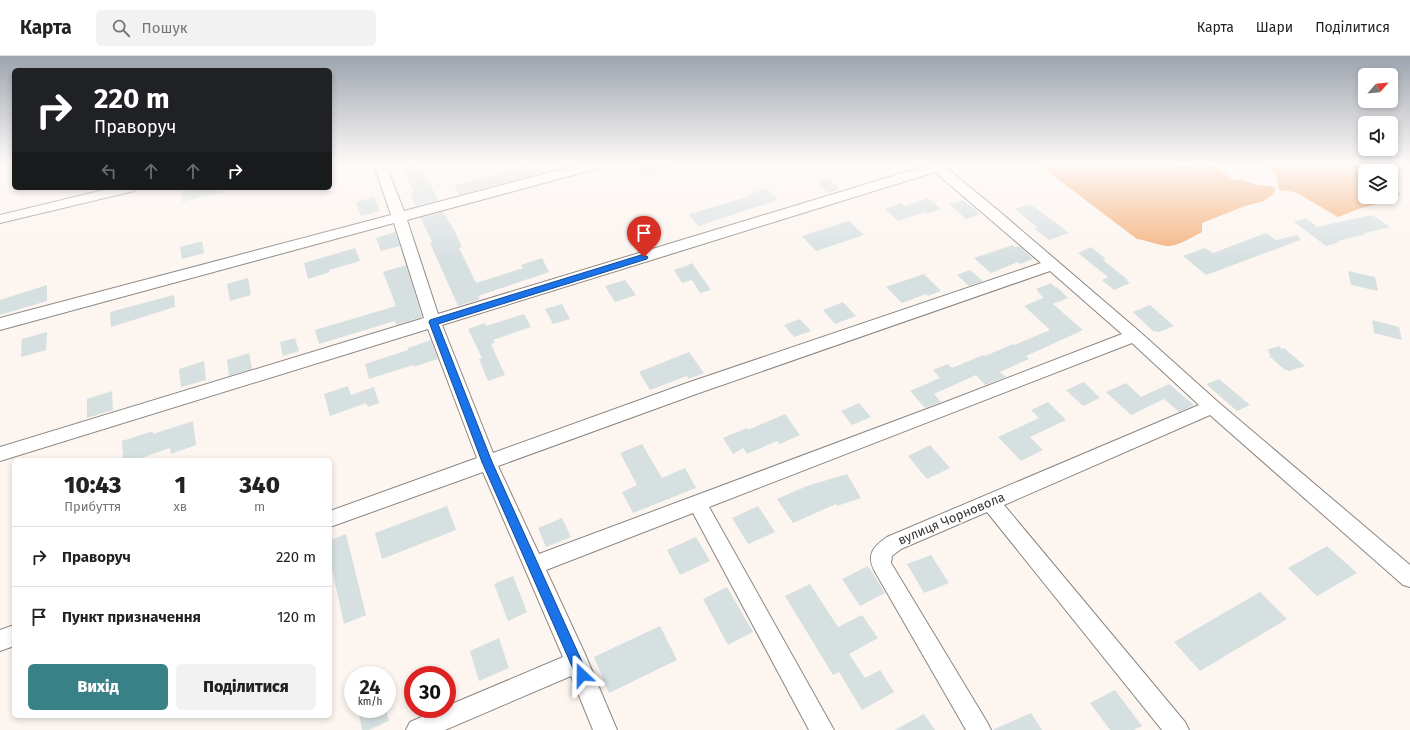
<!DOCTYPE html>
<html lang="uk">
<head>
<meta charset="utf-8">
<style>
  body { margin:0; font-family:"Fira Sans",sans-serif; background:#f2f2f2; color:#222; height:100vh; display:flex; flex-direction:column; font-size:15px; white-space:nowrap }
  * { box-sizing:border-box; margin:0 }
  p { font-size:13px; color:#767676 }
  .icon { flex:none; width:22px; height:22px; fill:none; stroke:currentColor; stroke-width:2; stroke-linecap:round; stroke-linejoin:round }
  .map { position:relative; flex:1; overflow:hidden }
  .sheet { position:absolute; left:12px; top:402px; width:320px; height:260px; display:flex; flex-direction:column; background:#fff; border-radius:6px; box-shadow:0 2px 6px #0003 }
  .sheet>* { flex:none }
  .hud { position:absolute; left:12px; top:12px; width:320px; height:122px; border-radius:6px; box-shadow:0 2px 6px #0003; background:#202124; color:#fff; overflow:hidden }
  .needle { width:26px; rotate:63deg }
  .tools { position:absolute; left:1358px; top:12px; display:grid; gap:8px }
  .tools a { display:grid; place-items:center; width:40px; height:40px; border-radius:6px; background:#fff; box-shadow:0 2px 6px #0003; font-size:20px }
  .speed { position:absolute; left:344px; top:610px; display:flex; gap:8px; font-size:20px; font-weight:700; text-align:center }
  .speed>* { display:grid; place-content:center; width:52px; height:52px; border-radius:50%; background:#fff; box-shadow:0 2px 6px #0003; line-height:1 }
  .speed small { font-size:10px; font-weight:400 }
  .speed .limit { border:6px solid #d22; background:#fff; color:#111 }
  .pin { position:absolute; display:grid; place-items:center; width:34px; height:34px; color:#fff; margin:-41px -17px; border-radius:50% 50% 50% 0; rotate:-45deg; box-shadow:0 0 4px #0007 }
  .pin .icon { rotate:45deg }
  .me { position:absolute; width:44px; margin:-22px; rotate:337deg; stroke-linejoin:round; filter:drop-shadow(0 0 3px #0008) }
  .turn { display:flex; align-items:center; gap:14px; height:84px; padding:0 16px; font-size:18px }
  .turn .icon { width:52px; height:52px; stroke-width:2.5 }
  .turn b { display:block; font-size:28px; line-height:34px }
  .lanes { display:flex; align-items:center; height:38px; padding:0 16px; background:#0003; justify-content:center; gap:20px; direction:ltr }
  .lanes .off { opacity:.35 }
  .eta { display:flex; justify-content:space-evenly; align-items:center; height:68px; text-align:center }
  .eta b { font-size:24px; font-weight:800; line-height:28px }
  .primary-button { display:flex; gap:8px; margin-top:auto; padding:8px 16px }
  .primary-button a { flex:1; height:46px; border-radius:6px; background:#388186; color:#fff; font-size:16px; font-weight:800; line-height:46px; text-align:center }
  .primary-button a+a { background:#f2f2f2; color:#222 }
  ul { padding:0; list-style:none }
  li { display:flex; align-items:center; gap:12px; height:60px; padding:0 16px; border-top:1px solid #e0e0e0 }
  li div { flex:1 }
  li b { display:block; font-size:15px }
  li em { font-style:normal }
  header { display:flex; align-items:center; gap:24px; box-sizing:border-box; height:56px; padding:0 20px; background:#fff; border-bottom:1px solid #e0e0e0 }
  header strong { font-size:19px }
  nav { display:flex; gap:22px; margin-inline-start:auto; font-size:14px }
  .search { width:280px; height:36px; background:#f2f2f2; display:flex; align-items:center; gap:10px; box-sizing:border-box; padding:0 14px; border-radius:6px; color:#767676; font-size:15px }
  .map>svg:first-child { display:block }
</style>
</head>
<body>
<header>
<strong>Карта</strong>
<div class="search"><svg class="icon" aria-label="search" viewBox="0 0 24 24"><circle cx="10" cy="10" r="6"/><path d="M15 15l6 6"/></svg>Пошук</div>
<nav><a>Карта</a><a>Шари</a><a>Поділитися</a></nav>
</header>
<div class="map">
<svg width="1410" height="674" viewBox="0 0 1410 674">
  <rect width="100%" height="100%" fill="#fcf5f0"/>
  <path fill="#f4b17c" d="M1039 109H1180L1188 111 1193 109H1213L1233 124H1242L1257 129 1271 130 1276 132 1272 139 1264 145 1245 150 1202 167V176C1192 181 1180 189 1170 190 1162 191 1147 184 1137 183Z
    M1267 109H1378L1379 115H1365V141H1391V125V128L1400 137V139L1393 144 1361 152 1338 161 1295 136 1280 134 1278 131 1277 121Z"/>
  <path fill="#d7e0e1" d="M402 109H421L438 144 416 150 411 138 414 137Z
    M511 109H528L534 119 459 139 454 129 514 114Z
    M633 109H674L675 112 643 121Z
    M829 122 840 133 828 137 817 126Z
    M196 132H222V136L182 146 181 136Z
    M767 132 778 144 698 170 689 158 750 140 748 138Z
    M374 141 380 155 361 160 356 146Z
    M928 142 941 153 927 158 925 156 898 165 885 153 901 147 904 150Z
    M963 144 979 156H977L979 159 966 163 949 148Z
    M1030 148 1054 166H1055L1069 177 1049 184 1035 173 1038 172 1015 153Z
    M443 156 454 174 462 191 459 192 476 227 523 212 521 209 542 202 549 216 478 240 480 243 458 250 430 187 432 186 421 162Z
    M1372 159 1390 171 1364 177 1366 178 1338 185 1340 186 1326 190 1294 166 1306 162 1317 171Z
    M849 165 864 179 816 195 802 180Z
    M395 176 400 190 381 195 376 182Z
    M1266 177 1276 184 1298 179 1300 184 1206 219 1183 200 1205 192 1213 197Z
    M202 185 204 197 182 203 180 191Z
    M1013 189 1015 191 1019 190 1033 203 1020 208 1018 206 991 217 974 202Z
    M1091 191 1106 203 1103 204 1128 224 1127 225 1130 227 1114 234 1102 224 1108 221 1078 197Z
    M355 192 360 205 329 214 330 216 308 223 304 207Z
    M692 207 711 234 700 237 692 224 682 227 674 214 686 210Z
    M406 209 422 261 396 269 395 265 319 288 315 274 396 250 383 216Z
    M970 214 983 225 969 230 957 219Z
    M1348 215 1375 221 1378 235 1351 229Z
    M924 218 941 235 928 240 926 238 902 247 886 231Z
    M248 222 251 239 230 245 227 228Z
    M625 224 636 239 615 246 605 230Z
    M1051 227 1055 231H1057L1068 242 1053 248 1083 274 1026 300 1029 303 1000 316 1006 321 985 329 976 319 934 338 941 346 925 352 910 335 940 322 933 314 948 308 952 312 983 299 985 300 1013 288 1014 289 1050 274 1024 250 1043 242 1036 233Z
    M47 229V245L0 259V244Z
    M174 239 175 251 111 271 110 256Z
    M843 246 856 260 835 268 823 254Z
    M562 248 570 263 553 268 545 253Z
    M1150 249 1174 270 1159 276 1153 275 1133 256Z
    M524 258 531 271 493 284 495 287 491 288 505 319 488 325 479 303 482 302 468 273 485 267 486 270Z
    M800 263 811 275 794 281 784 269Z
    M1372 264 1399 271 1402 284 1374 277Z
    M47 276 46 294 21 301 22 283Z
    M295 282 299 295 283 300 280 286Z
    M431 284 438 303 413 311V309L369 323 365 308 408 294V292Z
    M1279 290 1282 293 1284 292 1305 310 1289 315 1284 313 1269 300 1271 299 1268 297 1270 296 1267 294Z
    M689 296 704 317 689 323 687 320 650 334 639 316Z
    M249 297 252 313 229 320 227 304Z
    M204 305 206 324 181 331 179 313Z
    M1219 323 1250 349 1237 355 1206 328Z
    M1084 326 1100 342 1083 350 1066 334Z
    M1126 327 1141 341 1169 328 1194 349 1179 356 1164 343 1131 359 1106 336Z
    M348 330 351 339 374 331 379 347 368 351 366 347 330 360 324 338Z
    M112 335 113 354 87 362V343Z
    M1048 346 1066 364 1030 381 1043 394 1021 405 998 381 1039 362 1031 354Z
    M859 347 871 361 852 369 841 355Z
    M785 358 800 379 780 388 777 385 747 398 743 392 733 398 723 382 747 372 748 374Z
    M193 365 196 389 171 398 170 392 136 404H123L122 385 153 375V378Z
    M642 388 662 422 685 412 696 432 633 457 622 436 637 429 620 397Z
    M930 389 950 412 927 423 908 400Z
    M847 418 861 442 837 450 836 448 793 467 777 443 807 430Z
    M447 450 456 474 382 503 375 477Z
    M758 450 775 476 748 488 732 462Z
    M562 462 571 481 546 491 538 472Z
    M346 478 366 559 344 568 330 504V484Z
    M696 481 710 505 680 519 667 494Z
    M1327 490 1357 517 1317 540 1288 512Z
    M931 499 949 527 924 537 907 508Z
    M868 510 885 537 860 550 842 523Z
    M513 520 527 556 508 565 494 528Z
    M810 528 838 571 862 559 878 582 849 598 865 622 880 614 894 636 862 654 839 616 833 619 785 540Z
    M727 531 753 576 728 589 703 543Z
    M1260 536 1287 563 1200 615 1174 586Z
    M660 570 677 604 609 637 594 601Z
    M499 582 509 612 479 625 470 595Z
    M1115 634 1142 670 1134 674H1110L1090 647Z
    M358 653H386L389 665 369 674H362Z
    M1031 657 1042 674H992Z
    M924 658 935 674H895Z"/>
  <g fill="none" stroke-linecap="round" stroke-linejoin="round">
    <defs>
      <path id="minor" d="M374 109H386L404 155 578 109H600L599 112 407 164 438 258 929 109H943L1000 156 1140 276 1218 346 1410 509V531L1403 529 1210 359 1004 449 1185 666 1189 674H1162L987 456 901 493 892 500 891 507 987 666 991 674H966L874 514C866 498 874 490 887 481L1199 349 1132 287 709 451 834 674H809L693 457 546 514 585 598 617 674H593L571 620 445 674H406L410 666 440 653H447V650L563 601 483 416 330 471V455L477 402 428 273 0 405V391L424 262 394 167 0 274V262L391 159ZM935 116 1041 207 687 327 493 397 442 269ZM1050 215 1122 278 943 347 539 498 498 410 699 337Z
        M112 132H136L134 135 0 167V159Z
        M14 569V590L0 595V574Z"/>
    </defs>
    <use href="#minor" stroke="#8d8783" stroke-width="2"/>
    <use href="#minor" fill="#fff" fill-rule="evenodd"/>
  </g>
  <linearGradient id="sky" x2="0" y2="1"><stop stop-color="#9da4ae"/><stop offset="0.53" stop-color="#fefaf8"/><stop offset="1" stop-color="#fefaf8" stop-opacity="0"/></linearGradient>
  <rect width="1410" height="204" fill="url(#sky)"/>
  <path fill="#1a73e8" stroke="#114b97" d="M641 199H644L648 201 647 203 438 268 492 406 588 619 587 624 582 625 578 624 482 406 429 266 430 264Z"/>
  <g text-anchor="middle" stroke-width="3" stroke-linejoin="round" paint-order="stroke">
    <g font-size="13" fill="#3a3736" stroke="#fff">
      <text transform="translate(951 462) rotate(-23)" y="5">вулиця Чорновола</text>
    </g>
  </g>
</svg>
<div class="tools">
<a><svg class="needle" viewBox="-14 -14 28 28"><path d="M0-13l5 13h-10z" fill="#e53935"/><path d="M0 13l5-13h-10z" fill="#767676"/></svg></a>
<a><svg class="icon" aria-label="sound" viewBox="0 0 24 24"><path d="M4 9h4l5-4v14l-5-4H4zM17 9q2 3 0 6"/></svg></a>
<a><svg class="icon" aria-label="layers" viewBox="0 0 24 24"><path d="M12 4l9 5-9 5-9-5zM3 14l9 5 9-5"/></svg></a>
</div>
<div class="speed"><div>24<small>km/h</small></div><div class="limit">30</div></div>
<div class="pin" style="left:644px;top:201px;background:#d93025"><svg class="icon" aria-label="arrive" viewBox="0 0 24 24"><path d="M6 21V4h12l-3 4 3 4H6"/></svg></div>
<svg class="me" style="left:582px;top:619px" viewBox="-20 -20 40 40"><path d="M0-17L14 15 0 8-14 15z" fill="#1a73e8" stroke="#fff" stroke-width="4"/></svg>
<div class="hud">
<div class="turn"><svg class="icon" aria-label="right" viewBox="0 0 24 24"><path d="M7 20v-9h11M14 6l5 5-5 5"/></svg><div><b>220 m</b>Праворуч</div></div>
<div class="lanes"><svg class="icon off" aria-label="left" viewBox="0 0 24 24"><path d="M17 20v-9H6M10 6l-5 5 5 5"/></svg><svg class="icon off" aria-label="ahead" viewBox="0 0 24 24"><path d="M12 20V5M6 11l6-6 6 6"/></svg><svg class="icon off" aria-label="ahead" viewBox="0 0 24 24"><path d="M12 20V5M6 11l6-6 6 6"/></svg><svg class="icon" aria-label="right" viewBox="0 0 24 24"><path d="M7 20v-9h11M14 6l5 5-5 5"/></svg></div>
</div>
<section class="sheet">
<div class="eta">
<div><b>10:43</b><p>Прибуття</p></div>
<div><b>1</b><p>хв</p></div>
<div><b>340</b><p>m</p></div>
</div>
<ul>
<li><svg class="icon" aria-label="right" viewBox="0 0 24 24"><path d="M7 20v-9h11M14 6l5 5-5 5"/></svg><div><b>Праворуч</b></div><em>220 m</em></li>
<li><svg class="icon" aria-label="arrive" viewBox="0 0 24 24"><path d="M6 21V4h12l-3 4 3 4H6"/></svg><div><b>Пункт призначення</b></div><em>120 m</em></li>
</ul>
<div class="primary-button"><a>Вихід</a><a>Поділитися</a></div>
</section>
</div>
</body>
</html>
